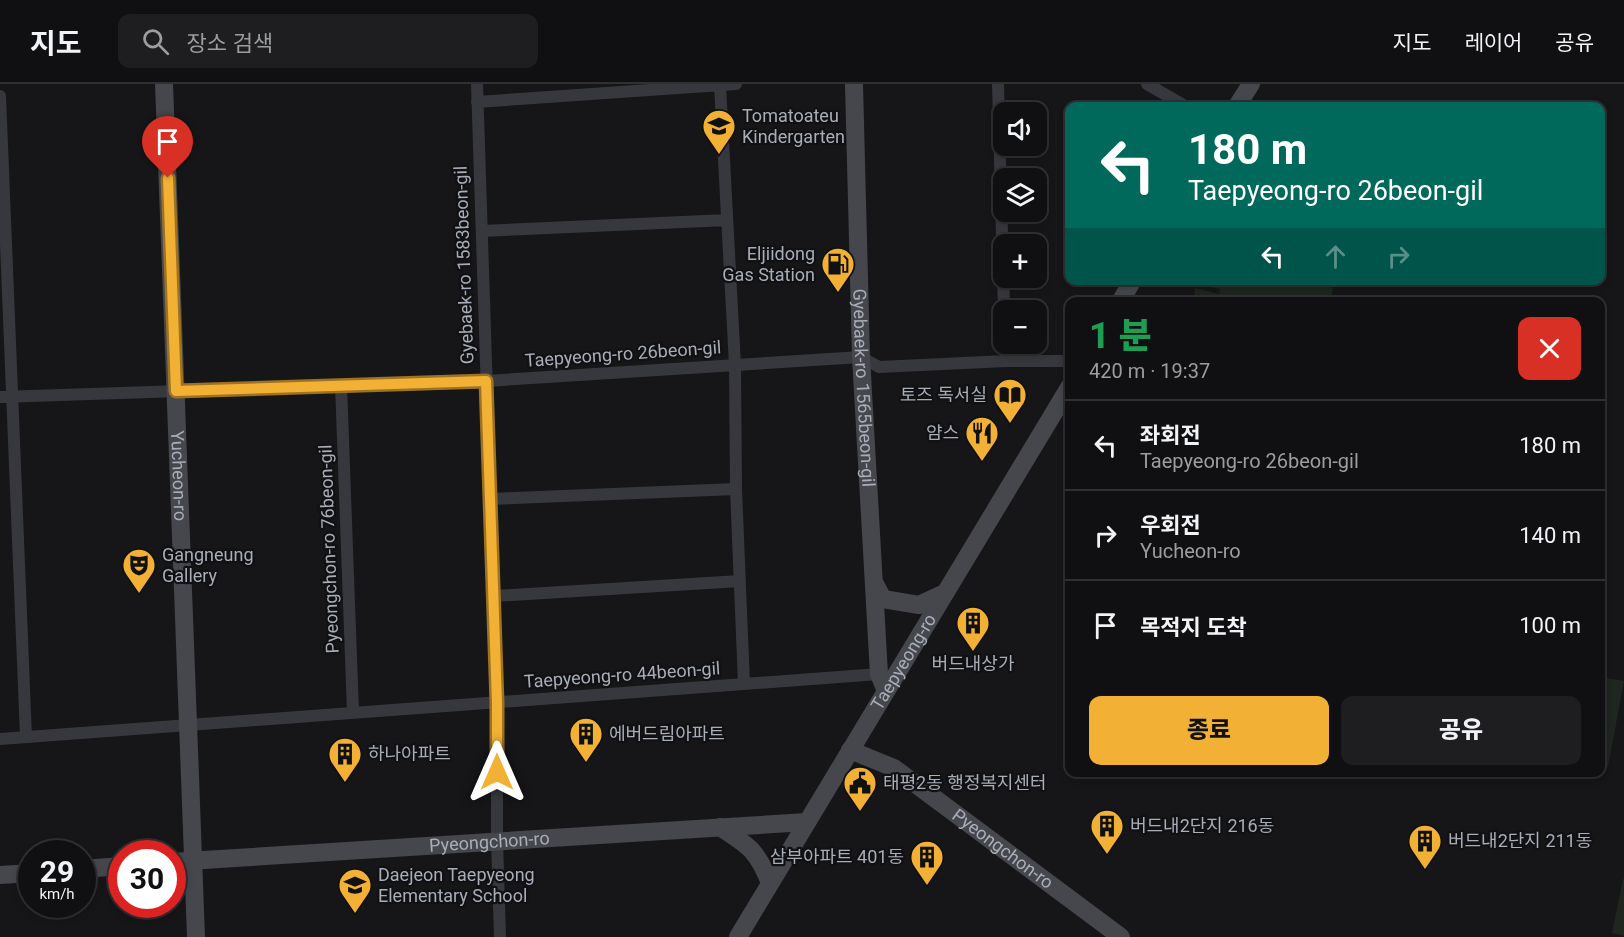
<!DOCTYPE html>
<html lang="ko">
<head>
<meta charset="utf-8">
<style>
  body { margin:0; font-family:Roboto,"Noto Sans KR",sans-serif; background:#1e1e20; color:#f1f3f6; height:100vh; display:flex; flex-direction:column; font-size:22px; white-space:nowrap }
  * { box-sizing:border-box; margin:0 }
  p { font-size:20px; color:#9c9d9f }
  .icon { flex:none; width:33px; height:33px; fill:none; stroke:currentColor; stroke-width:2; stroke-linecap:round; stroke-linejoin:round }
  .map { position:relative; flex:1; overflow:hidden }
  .panel { position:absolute; left:1065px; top:213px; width:540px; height:480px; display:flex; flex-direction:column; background:#101012; border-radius:12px; box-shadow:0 3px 9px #0003,0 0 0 2px #303032 }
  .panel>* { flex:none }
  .top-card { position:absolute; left:1065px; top:18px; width:540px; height:183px; border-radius:12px; box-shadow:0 3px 9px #0003,0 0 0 2px #303032; background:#00695c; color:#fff; overflow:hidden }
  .controls { position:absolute; left:993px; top:18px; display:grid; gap:12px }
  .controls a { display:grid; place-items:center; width:54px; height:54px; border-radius:12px; background:#101012; box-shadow:0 3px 9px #0003,0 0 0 2px #303032; font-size:30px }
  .speed { position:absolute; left:18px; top:756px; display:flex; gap:12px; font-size:30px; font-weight:700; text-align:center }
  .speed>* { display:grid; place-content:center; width:78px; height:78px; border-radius:50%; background:#101012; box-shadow:0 3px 9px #0003,0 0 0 2px #303032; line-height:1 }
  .speed small { font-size:15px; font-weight:400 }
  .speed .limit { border:9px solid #d22; background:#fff; color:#111 }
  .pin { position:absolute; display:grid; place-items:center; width:51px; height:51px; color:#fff; margin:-62px -26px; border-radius:50% 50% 50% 0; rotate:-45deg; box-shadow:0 0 6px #0007 }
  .pin .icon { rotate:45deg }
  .me { position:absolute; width:66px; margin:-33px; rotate:0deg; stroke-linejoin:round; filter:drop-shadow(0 0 4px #0008) }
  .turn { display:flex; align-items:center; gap:21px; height:126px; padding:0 24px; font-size:27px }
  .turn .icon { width:78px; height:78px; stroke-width:2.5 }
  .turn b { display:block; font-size:42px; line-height:51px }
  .lanes { display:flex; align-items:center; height:57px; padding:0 24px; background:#0003; justify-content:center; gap:30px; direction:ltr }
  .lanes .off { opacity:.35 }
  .round { display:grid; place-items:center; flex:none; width:63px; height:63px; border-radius:12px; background:#1e1e20 }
  .head { display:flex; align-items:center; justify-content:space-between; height:102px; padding:0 24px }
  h1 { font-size:36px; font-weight:800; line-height:45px; color:#1e9e55 }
  .button { display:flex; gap:12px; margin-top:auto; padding:12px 24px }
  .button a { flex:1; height:69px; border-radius:12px; background:#f2b134; color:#111; font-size:24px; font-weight:800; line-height:69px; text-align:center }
  .button a+a { background:#1e1e20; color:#f1f3f6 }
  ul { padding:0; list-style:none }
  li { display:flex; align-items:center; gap:18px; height:90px; padding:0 24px; border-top:2px solid #303032 }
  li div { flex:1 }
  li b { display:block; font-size:22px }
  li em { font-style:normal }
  header { display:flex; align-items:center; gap:36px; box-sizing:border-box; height:84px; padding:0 30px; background:#101012; border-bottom:2px solid #303032 }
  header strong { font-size:28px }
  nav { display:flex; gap:33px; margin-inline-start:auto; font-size:21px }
  .search { width:420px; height:54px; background:#1e1e20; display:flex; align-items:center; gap:15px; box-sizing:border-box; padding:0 21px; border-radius:12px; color:#9c9d9f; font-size:22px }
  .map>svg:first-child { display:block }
</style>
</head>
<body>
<header>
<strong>지도</strong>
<div class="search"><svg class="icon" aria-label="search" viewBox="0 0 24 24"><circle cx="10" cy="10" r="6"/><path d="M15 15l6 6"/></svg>장소 검색</div>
<nav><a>지도</a><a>레이어</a><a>공유</a></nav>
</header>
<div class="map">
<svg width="1624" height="853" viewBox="0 0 1624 853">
  <rect width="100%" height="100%" fill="#161618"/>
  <path fill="#1e261f" d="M1190 197H1334L1331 218 1199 217 1193 216 1195 204 1219 210 1220 205 1190 199Z
    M1606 594 1624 597 1608 683 1600 682 1601 622Z
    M1623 795H1624V852L1612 849Z"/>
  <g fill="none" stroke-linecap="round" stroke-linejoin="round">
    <path stroke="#37383d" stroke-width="12" d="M477 0 497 619V757L500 853
      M998 0 1004 226
      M1147 0 1185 22
      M720 1 735 281 736 405 744 600
      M0 12 26 653
      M477 18 736 0
      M482 147 727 136
      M1005 260 1006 277
      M341 301 353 628
      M0 313 486 297 861 273 879 283 1006 277H1070
      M490 415 736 405
      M494 512 740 497
      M0 655 879 590"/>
    <g stroke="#45474d" stroke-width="18">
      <path id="s1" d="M164 0 196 853"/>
      <path id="s2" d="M854 0 861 273 879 590 886 607"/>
      <path d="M1237 22 1251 0"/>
      <path d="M1120 218 1133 196"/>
      <path d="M875 500 883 515 919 521 945 509"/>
      <path id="s3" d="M850 666 894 684 1121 853"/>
      <path d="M720 743C749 762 757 766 770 799"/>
      <path id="s4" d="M172 778 807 738"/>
      <path d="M82 785 122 782"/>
      <path d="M0 791 32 789"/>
      <path id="s5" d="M738 853 1070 302"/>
    </g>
  </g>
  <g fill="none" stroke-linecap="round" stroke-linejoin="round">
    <defs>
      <path id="route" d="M168 94 176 307 486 297 497 619V688"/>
    </defs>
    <use href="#route" stroke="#9d7322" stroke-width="15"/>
    <use href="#route" stroke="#f2b134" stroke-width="10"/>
  </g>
  <defs>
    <symbol id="school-pin" viewBox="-11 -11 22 30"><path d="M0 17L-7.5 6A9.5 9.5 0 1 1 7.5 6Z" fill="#f2b134" stroke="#111113"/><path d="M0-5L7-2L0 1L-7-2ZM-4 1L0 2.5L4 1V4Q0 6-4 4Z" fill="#111"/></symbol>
    <symbol id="fuel-pin" viewBox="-11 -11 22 30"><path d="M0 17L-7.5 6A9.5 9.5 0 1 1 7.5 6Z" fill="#f2b134" stroke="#111113"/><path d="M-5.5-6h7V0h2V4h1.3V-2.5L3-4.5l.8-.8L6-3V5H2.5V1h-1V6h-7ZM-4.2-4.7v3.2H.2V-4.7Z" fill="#111"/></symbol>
    <symbol id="library-pin" viewBox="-11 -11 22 30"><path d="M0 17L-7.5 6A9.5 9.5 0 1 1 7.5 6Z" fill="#f2b134" stroke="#111113"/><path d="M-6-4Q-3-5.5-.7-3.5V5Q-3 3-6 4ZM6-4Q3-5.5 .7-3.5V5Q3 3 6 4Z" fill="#111"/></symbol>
    <symbol id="restaurant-pin" viewBox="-11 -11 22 30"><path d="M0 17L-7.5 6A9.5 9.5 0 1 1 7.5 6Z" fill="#f2b134" stroke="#111113"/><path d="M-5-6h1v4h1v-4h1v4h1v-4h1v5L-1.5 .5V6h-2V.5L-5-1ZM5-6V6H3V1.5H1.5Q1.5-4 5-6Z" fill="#111"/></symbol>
    <symbol id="theatre-pin" viewBox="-11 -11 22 30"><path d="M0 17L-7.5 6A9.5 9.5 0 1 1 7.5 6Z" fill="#f2b134" stroke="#111113"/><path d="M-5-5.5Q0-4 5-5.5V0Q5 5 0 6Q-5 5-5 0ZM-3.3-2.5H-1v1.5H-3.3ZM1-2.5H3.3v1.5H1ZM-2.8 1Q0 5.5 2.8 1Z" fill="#111"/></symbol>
    <symbol id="building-pin" viewBox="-11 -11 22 30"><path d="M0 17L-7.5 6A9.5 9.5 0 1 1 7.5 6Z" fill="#f2b134" stroke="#111113"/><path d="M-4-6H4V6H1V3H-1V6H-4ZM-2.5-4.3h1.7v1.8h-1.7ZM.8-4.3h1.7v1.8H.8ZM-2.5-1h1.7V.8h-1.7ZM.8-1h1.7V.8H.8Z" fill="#111"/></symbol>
    <symbol id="civic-pin" viewBox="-11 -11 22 30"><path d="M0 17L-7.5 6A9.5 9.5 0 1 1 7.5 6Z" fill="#f2b134" stroke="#111113"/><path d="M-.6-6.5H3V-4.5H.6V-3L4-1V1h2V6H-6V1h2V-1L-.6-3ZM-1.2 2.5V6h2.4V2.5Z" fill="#111"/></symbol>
  </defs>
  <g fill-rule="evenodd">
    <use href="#school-pin" x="700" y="23" width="38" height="52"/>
    <use href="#fuel-pin" x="819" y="161" width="38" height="52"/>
    <use href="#library-pin" x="991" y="292" width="38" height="52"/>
    <use href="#restaurant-pin" x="963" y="330" width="38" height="52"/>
    <use href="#theatre-pin" x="120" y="462" width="38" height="52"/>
    <use href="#building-pin" x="954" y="520" width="38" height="52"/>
    <use href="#building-pin" x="567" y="631" width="38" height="52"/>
    <use href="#building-pin" x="326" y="651" width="38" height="52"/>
    <use href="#civic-pin" x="841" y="680" width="38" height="52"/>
    <use href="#building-pin" x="1088" y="723" width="38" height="52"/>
    <use href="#building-pin" x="1406" y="738" width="38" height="52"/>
    <use href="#building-pin" x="908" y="754" width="38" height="52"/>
    <use href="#school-pin" x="336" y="782" width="38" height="52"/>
  </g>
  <g text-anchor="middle" stroke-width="4.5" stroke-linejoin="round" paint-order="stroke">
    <g font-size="18" fill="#a8adb8" stroke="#111113" text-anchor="start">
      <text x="742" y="38">Tomatoateu<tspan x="742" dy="21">Kindergarten</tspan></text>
      <text x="815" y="176" text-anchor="end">Eljiidong<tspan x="815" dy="21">Gas Station</tspan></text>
      <text x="987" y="317" text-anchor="end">토즈 독서실</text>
      <text x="959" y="355" text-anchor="end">얌스</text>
      <text x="162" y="477">Gangneung<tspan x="162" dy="21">Gallery</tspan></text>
      <text x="973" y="586" text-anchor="middle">버드내상가</text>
      <text x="609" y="656">에버드림아파트</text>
      <text x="368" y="676">하나아파트</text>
      <text x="883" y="705">태평2동 행정복지센터</text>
      <text x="1130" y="748">버드내2단지 216동</text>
      <text x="1448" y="763">버드내2단지 211동</text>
      <text x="904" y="779" text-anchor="end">삼부아파트 401동</text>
      <text x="378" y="797">Daejeon Taepyeong<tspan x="378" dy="21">Elementary School</tspan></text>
    </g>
    <g font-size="18" fill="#a8adb8" stroke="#111113">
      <text transform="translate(464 181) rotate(-92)" y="6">Gyebaek-ro 1583beon-gil</text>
      <text transform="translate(623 270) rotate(-4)" y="6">Taepyeong-ro 26beon-gil</text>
      <text dy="6" stroke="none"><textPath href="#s2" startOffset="304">Gyebaek-ro 1565beon-gil</textPath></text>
      <text dy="6" stroke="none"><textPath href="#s1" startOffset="392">Yucheon-ro</textPath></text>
      <text transform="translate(329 465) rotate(-92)" y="6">Pyeongchon-ro 76beon-gil</text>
      <text dy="6" stroke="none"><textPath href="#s5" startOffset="321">Taepyeong-ro</textPath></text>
      <text transform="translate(622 591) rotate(-4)" y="6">Taepyeong-ro 44beon-gil</text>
      <text dy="6" stroke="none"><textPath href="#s4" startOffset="318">Pyeongchon-ro</textPath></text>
      <text dy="6" stroke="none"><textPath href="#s3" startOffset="183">Pyeongchon-ro</textPath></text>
    </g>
  </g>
</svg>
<div class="controls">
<a><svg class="icon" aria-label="sound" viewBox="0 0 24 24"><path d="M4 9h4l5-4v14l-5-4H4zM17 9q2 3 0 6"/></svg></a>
<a><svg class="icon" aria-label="layers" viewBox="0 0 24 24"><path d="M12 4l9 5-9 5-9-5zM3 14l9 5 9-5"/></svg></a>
<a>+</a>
<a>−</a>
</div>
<div class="speed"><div>29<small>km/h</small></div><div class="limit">30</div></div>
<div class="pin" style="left:168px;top:94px;background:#d93025"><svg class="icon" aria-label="arrive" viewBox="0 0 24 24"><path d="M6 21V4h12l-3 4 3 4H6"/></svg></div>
<svg class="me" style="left:497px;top:688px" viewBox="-20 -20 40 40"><path d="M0-17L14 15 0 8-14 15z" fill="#f2b134" stroke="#fff" stroke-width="4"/></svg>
<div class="top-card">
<div class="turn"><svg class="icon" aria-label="left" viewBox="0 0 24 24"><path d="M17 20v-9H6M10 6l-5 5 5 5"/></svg><div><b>180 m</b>Taepyeong-ro 26beon-gil</div></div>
<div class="lanes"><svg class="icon" aria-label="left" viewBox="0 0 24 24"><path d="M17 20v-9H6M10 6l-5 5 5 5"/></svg><svg class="icon off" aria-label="ahead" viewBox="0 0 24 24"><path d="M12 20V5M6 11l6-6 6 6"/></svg><svg class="icon off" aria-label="right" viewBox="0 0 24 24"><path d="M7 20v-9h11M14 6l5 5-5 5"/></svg></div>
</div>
<section class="panel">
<div class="head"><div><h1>1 분</h1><p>420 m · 19:37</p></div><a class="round" style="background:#d93025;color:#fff"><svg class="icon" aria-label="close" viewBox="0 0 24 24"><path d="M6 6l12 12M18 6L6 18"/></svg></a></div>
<ul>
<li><svg class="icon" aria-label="left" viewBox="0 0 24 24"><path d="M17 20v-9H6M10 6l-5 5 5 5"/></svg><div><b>좌회전</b><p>Taepyeong-ro 26beon-gil</p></div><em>180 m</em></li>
<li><svg class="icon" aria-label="right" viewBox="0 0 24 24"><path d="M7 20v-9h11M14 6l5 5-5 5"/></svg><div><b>우회전</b><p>Yucheon-ro</p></div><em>140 m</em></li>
<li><svg class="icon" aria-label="arrive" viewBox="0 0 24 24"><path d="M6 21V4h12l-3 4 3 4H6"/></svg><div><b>목적지 도착</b></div><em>100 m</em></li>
</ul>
<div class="button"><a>종료</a><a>공유</a></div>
</section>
</div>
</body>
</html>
